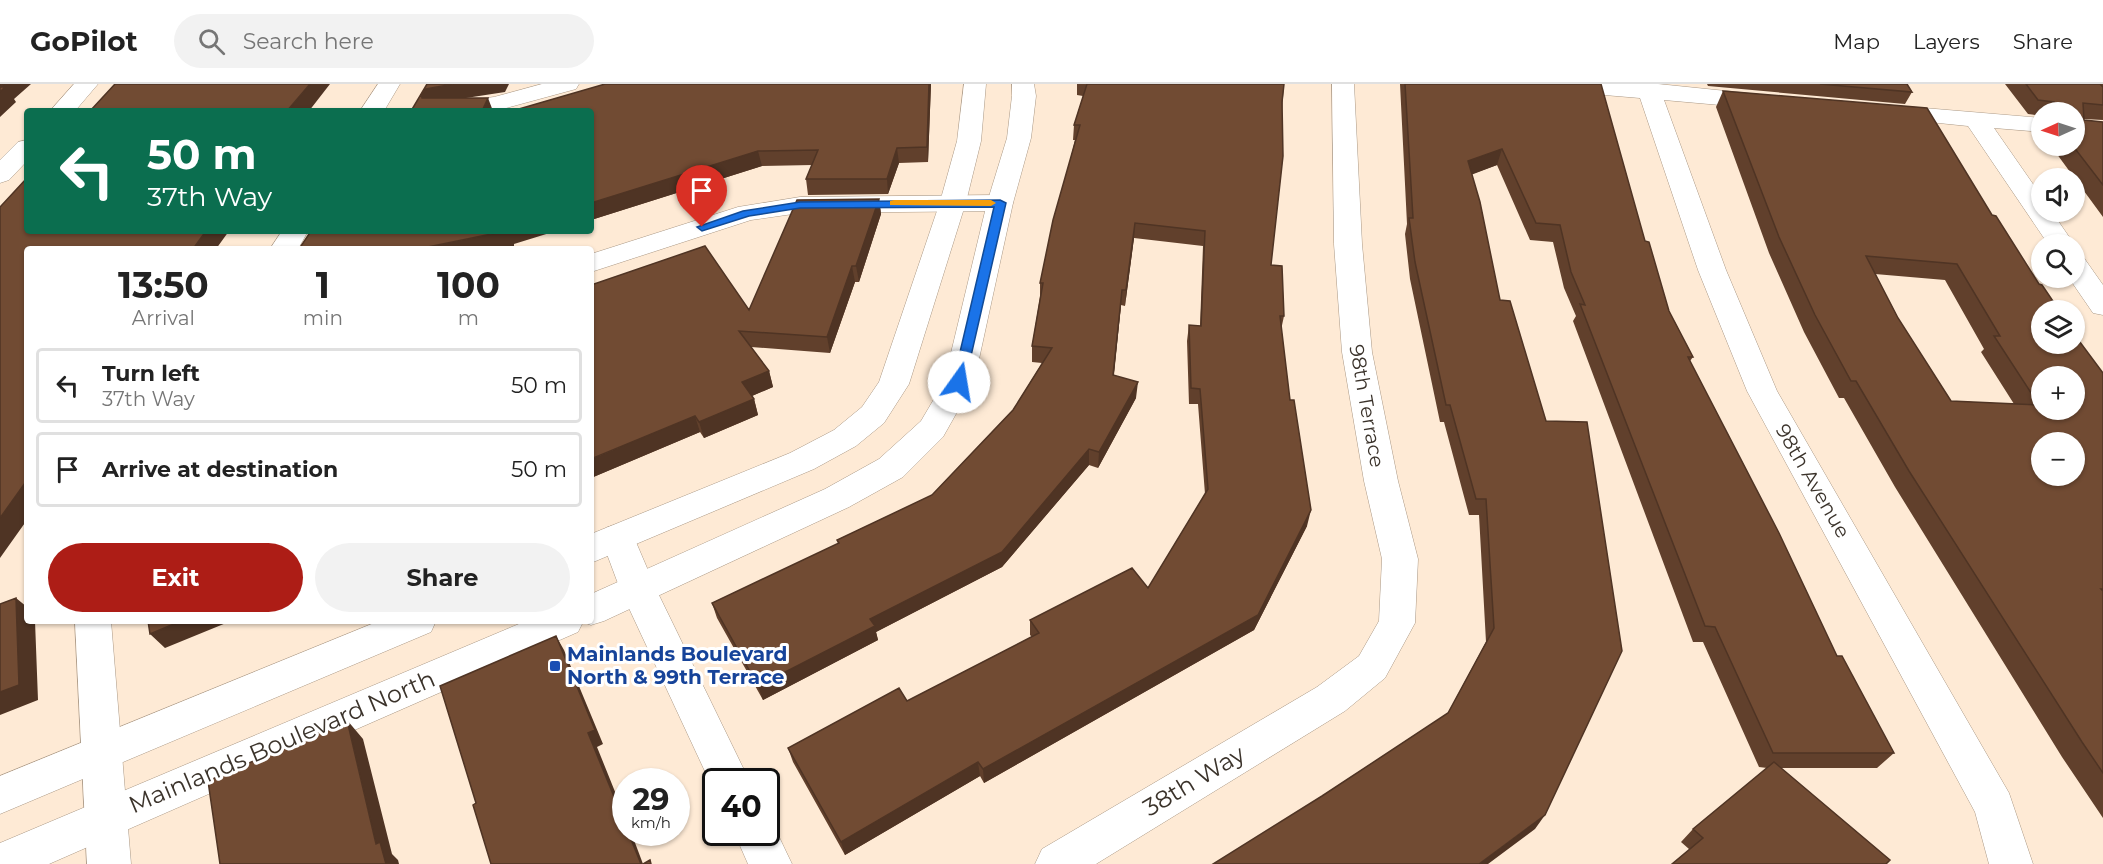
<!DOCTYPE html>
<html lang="en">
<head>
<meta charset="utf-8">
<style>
  body { margin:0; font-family:Montserrat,sans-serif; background:#f2f2f2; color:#222; height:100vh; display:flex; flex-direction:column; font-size:22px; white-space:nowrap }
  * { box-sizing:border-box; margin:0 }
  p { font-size:20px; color:#767676 }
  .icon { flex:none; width:33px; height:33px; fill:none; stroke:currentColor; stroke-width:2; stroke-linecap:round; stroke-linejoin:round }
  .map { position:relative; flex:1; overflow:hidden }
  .details { position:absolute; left:24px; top:162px; width:570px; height:378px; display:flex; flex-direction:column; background:#fff; border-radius:6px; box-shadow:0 2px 4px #0004 }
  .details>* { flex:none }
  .guide { position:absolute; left:24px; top:24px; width:570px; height:126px; border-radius:6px; box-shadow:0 2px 4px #0004; background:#0b6e4f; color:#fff; overflow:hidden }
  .needle { width:39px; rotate:267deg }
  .fabs { position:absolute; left:2031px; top:18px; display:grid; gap:12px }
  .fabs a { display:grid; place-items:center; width:54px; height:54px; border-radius:50%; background:#fff; box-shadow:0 2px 4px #0004; font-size:30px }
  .speed { position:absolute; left:612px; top:684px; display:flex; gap:12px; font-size:30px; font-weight:700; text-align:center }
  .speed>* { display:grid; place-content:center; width:78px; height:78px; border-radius:50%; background:#fff; box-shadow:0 2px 4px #0004; line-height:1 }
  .speed small { font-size:15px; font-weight:400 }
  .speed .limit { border:3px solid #111; border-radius:9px; background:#fff; color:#111 }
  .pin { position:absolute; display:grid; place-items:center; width:51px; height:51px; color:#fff; margin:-62px -26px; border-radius:50% 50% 50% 0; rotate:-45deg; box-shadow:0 0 6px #0007 }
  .pin .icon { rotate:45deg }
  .me { position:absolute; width:66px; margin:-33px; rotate:13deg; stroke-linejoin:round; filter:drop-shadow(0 0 4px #0008) }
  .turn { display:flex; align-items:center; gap:21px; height:126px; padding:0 24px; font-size:27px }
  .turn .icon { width:78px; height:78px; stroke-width:2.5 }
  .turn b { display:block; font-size:42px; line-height:51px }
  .eta { display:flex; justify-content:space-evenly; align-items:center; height:102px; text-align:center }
  .eta b { font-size:36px; font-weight:700; line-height:42px }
  .cta { display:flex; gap:12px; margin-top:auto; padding:12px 24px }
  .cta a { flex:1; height:69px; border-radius:36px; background:#ad1d16; color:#fff; font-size:24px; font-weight:700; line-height:69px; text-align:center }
  .cta a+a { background:#f2f2f2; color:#222 }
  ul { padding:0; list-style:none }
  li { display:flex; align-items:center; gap:18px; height:75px; margin:0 12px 9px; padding:0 12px; border:3px solid #e0e0e0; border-radius:6px }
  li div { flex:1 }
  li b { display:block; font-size:22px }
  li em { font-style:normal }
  header { display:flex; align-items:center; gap:36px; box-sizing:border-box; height:84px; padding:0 30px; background:#fff; border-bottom:2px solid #e0e0e0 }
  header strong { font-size:28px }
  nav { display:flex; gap:33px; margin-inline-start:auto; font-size:21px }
  .search { width:420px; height:54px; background:#f2f2f2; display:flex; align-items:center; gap:15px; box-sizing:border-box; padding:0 21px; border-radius:33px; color:#767676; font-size:22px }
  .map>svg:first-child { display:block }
</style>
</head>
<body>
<header>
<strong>GoPilot</strong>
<div class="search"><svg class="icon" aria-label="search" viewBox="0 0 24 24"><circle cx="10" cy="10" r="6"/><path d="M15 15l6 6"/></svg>Search here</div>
<nav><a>Map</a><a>Layers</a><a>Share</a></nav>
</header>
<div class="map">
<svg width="2103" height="780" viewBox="0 0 2103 780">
  <rect width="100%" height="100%" fill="#feead5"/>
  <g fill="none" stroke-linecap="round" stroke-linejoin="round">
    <defs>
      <path id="minor" d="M74 0H98L75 27H50Z
        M378 0H400L384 27H360Z
        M542 0H579L576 5 495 27H429L433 22 441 20 494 13Z
        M1332 0H1354L1362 160 1372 268 1398 397 1418 475 1415 539 1385 594 1345 627 1096 780H1035L1042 765 1317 603 1359 572 1379 537 1382 475 1364 397 1342 268 1334 160Z
        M1546 0H1658L1765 11 1773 13 1777 18 1773 23 1765 25 1664 16 1726 186 1777 307 2009 709 2033 780H1989L1975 728 1747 307 1698 186 1640 14 1557 7 1549 5Z
        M1888 21 2042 34V48L1994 44 2042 113V128H2052L2074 160H2048L1968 42 1880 33 1876 28 1880 23Z
        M27 56V77L9 96 0 99V76L18 58Z
        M1000 111 1009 113 1013 119 1009 125 1000 127 800 129 751 136 591 188V170L738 123 800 113Z
        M282 147H308L298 165H270Z
        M2074 172 2084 174 2103 201V231L2093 229 2069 194H2074Z
        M618 440 630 444 656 505 750 698H716V711L620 505 601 454 606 444Z
        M75 537H111L131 780H87Z
        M766 732 770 734 792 780H748L734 748H766Z"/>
      <path id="tertiary" d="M964 0H986L981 57 966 118 909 300 884 339 856 362 814 385 591 479V450L790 369 834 346 862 323 879 298 940 118 957 57Z
        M1012 0H1034L1036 12 1031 54 1013 119 974 298 943 353 903 393 849 423 604 537 591 541 583 538 578 548 49 780H0V759L526 537H591V510L825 405 879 375 921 337 944 298 987 119 1007 54 1012 12Z
        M379 537H436L431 548 0 730V692Z"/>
    </defs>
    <use href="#minor" stroke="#aa9885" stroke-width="1"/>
    <use href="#tertiary" stroke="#aa9885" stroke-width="1"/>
    <use href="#minor" fill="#fff" fill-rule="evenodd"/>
    <use href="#tertiary" fill="#fff" fill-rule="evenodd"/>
  </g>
  <path fill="#61402c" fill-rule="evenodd" d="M931 0 928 78 899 79 888 110 808 111 806 95 812 81 762 82 591 136V27Z
    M1077 0H1284L1271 181 1284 232 1281 246 1290 316 1307 442 1254 546 984 699 980 692 845 771 793 678 788 664 907 617 1032 553 1030 551V536L1148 504 1205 410 1198 320H1189L1187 257 1189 241 1200 242 1203 162 1134 154 1125 222 1121 221 1114 291 1136 314 1098 384 1089 381 1002 483 876 548 878 556 763 616 717 534 712 519 838 460 837 456 932 411 1013 326 1042 279 1032 278V262L1040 213V199L1075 56H1073L1074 41 1083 12 1077 11Z
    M1400 0H1597L1645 157 1669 227 1693 273 1690 277 1837 572 1894 669 1877 684H1781L1890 776 1689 765 1681 758 1693 745 1767 684 1759 683 1703 558H1693L1573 237 1576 232 1564 204 1553 158 1530 156 1497 81 1472 90 1535 745 1322 712 1448 629 1486 558 1479 431H1469L1444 338H1440L1410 195 1405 150 1407 140Z
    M1707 0H1907L1912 8 1905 20 1708 2Z
    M2005 0H2103V36L2084 35V36L2103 38V133L2051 62H2074V28H2042V32L2028 30Z
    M1723 7 2042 226 2103 289V734L2062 673 1895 403 1844 314H1839L1804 248 1769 169 1716 23ZM1875 190 1945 196 1984 265 1981 268 2014 320 1951 317 1898 234Z
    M879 115 881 130 859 198H855L830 269 751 263 769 287 773 303 752 312 754 315 758 331 704 354 700 348 591 394 749 226Z
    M514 160V162L500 165H299Z"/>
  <path fill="#4f3424" d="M4 0H31L14 15 16 18 0 33V3Z
    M310 0H330L309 27H287Z
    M453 0H509L505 8 440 18 427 26 421 11 426 5Z
    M929 0H931L928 78 927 63Z
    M488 14 493 27H482Z
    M897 64 899 79 888 110 887 95Z
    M1502 65 1497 81 1463 94 1468 77Z
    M758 67 762 82 591 136V119Z
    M879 115 881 130 859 198 856 182Z
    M1135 139 1134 154 1125 222 1126 206Z
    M206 147H229L216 165H193Z
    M506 147H556L514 160V162L500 165H424L423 164Z
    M852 182 855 198 830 269 827 253Z
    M1122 206 1121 221 1112 307 1113 291Z
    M769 287 773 303 747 314 742 298Z
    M1138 298 1136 314 1098 384 1099 368Z
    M754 315 758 331 704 354 699 338Z
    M695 332 700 348 591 394V375Z
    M1089 365V381L1002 483 876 548 878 556 763 616 758 602 870 535Z
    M25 399 27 402V436L0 474V434Z
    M1311 426 1307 442 1254 546 984 699 983 685Z
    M16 514 27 523V537H35L38 616 0 631V608Z
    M181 537H231L165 564 150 550Z
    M556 552 564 566 603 660 597 663 626 735V742L588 649Z
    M347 636 363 655 392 770 398 776 399 780H386L376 760Z
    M978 678 980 692 845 771 841 758Z
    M1545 731 1535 745 1488 780H1479Z
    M628 748H631L643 780H641Z"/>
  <path fill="#714b33" stroke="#4f3424" stroke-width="1.5" fill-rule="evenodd" d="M0 0H4L0 3H5L0 8Z
    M115 0H310L287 27H90Z
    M427 0H453L426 5 421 11 422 14H488L482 27H411Z
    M605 0H929L927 63 897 64 887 95H806L818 66 758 67 591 119V27H512Z
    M1087 0H1284L1282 18 1283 72 1271 181 1282 182 1284 232H1280L1290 316H1294L1311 426 1258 531 983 685 978 678 841 758 788 664 899 604 907 617 1039 549 1030 536 1132 484 1148 504 1208 405 1200 305 1191 304 1189 241 1201 242 1205 147 1135 139 1126 206H1122L1113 291 1138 298 1099 368 1089 365 1002 468 870 535 875 542 758 602 712 519 839 459 837 456 932 411 1013 326 1052 264 1032 262 1043 199H1040L1053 136 1080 41H1074Z
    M1405 0H1601L1645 157 1649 158 1669 227 1693 273H1688L1779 449 1837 572H1842L1894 669H1773L1715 543 1705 542 1580 220 1585 221 1571 188 1560 141 1536 139 1502 65 1468 77 1480 118 1500 216 1510 217 1546 337 1587 338 1622 567 1545 731 1479 780H1213L1322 712 1448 629 1494 544 1486 415H1476L1450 321H1446L1415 178 1409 134H1413Z
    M1820 0H1907L1912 8Z
    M2026 0H2100L2103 3V21L2083 19 2084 36 2103 38V101L2073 62H2074V28H2054V18L2038 16Z
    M1723 7 1927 24 1992 131 1996 132 2039 200 2042 201 2059 226H2042V260H2074V250L2103 289V505H2101L2103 507V689L2082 658 1909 387 1856 297H1851L1815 231 1779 153ZM1866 172 1957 180 2000 252H1994L2039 321 1951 317 1898 234ZM2042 292H2074V326H2042ZM2042 358H2074V392H2042Z
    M27 94V147H206L193 165H27V399H25L0 434V123Z
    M879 115 856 182H852L827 253 739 247 769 287 742 298 754 315 699 338 695 332 591 375V201L705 162 749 226 797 116Z
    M311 147H506L423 164 377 165H299Z
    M16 514 19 601 0 608V520Z
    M148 537H181L150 550Z
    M556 552 595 646 588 649 626 742V748H628L641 780H491L473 721 476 719 440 602Z
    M347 636 376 760 380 758 386 780H220L208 697Z
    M1774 678 1890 776 1886 780H1672L1703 754 1693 745Z
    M650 776 651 780H643Z"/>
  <path fill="#1a73e8" stroke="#114b97" stroke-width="1.5" d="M1000 116 1006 119 965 298 959 302 953 298 994 123 800 124 749 132 702 147 697 143 743 127 800 118Z"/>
  <path fill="#f59e0b" d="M894 116H991L996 119 991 122 890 121V117Z"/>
  <rect fill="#1a4fb4" stroke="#fff" stroke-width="2" x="549" y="576" width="12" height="12" rx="3"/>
  <g text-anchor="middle" stroke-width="6" stroke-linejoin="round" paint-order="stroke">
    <g font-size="20" fill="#3b332b" stroke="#fff">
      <text transform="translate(1367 322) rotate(80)" y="7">98th Terrace</text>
      <text transform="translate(1813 397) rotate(60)" y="7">98th Avenue</text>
    </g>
    <g font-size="20" font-weight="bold" fill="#164399" stroke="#fff" text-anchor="start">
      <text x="567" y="577">Mainlands Boulevard<tspan x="567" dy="23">North &amp; 99th Terrace</tspan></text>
    </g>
    <g font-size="24" fill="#3b332b" stroke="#fff">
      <text transform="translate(282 658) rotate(-23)" y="8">Mainlands Boulevard North</text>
      <text transform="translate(1194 697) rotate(-31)" y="8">38th Way</text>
    </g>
  </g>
</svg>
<div class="fabs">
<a><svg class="needle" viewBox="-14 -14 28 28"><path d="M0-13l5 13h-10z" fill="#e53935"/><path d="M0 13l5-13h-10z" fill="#767676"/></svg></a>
<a><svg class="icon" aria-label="sound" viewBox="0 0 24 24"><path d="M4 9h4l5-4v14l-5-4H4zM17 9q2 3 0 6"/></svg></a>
<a><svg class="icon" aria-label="search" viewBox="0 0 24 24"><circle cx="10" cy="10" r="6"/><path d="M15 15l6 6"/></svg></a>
<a><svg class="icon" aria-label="layers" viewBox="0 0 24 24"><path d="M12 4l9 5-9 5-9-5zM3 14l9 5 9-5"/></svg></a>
<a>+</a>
<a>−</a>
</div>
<div class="speed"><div>29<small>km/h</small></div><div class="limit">40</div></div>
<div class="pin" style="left:702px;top:143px;background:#d93025"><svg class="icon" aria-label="arrive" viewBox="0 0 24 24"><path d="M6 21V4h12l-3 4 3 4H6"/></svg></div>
<svg class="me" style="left:959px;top:298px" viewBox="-20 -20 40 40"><circle r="19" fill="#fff"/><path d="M0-13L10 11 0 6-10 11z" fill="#1a73e8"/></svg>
<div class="guide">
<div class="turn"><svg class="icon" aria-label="left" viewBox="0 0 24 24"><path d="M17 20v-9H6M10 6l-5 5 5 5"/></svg><div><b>50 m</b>37th Way</div></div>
</div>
<section class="details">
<div class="eta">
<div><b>13:50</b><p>Arrival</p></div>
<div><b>1</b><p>min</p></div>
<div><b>100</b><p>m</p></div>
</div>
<ul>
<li><svg class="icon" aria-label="left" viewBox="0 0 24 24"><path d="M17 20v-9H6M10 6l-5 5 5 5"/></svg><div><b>Turn left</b><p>37th Way</p></div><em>50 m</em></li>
<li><svg class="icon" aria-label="arrive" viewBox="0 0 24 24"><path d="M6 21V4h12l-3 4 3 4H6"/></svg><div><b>Arrive at destination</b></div><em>50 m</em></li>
</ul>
<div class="cta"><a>Exit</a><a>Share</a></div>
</section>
</div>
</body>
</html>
